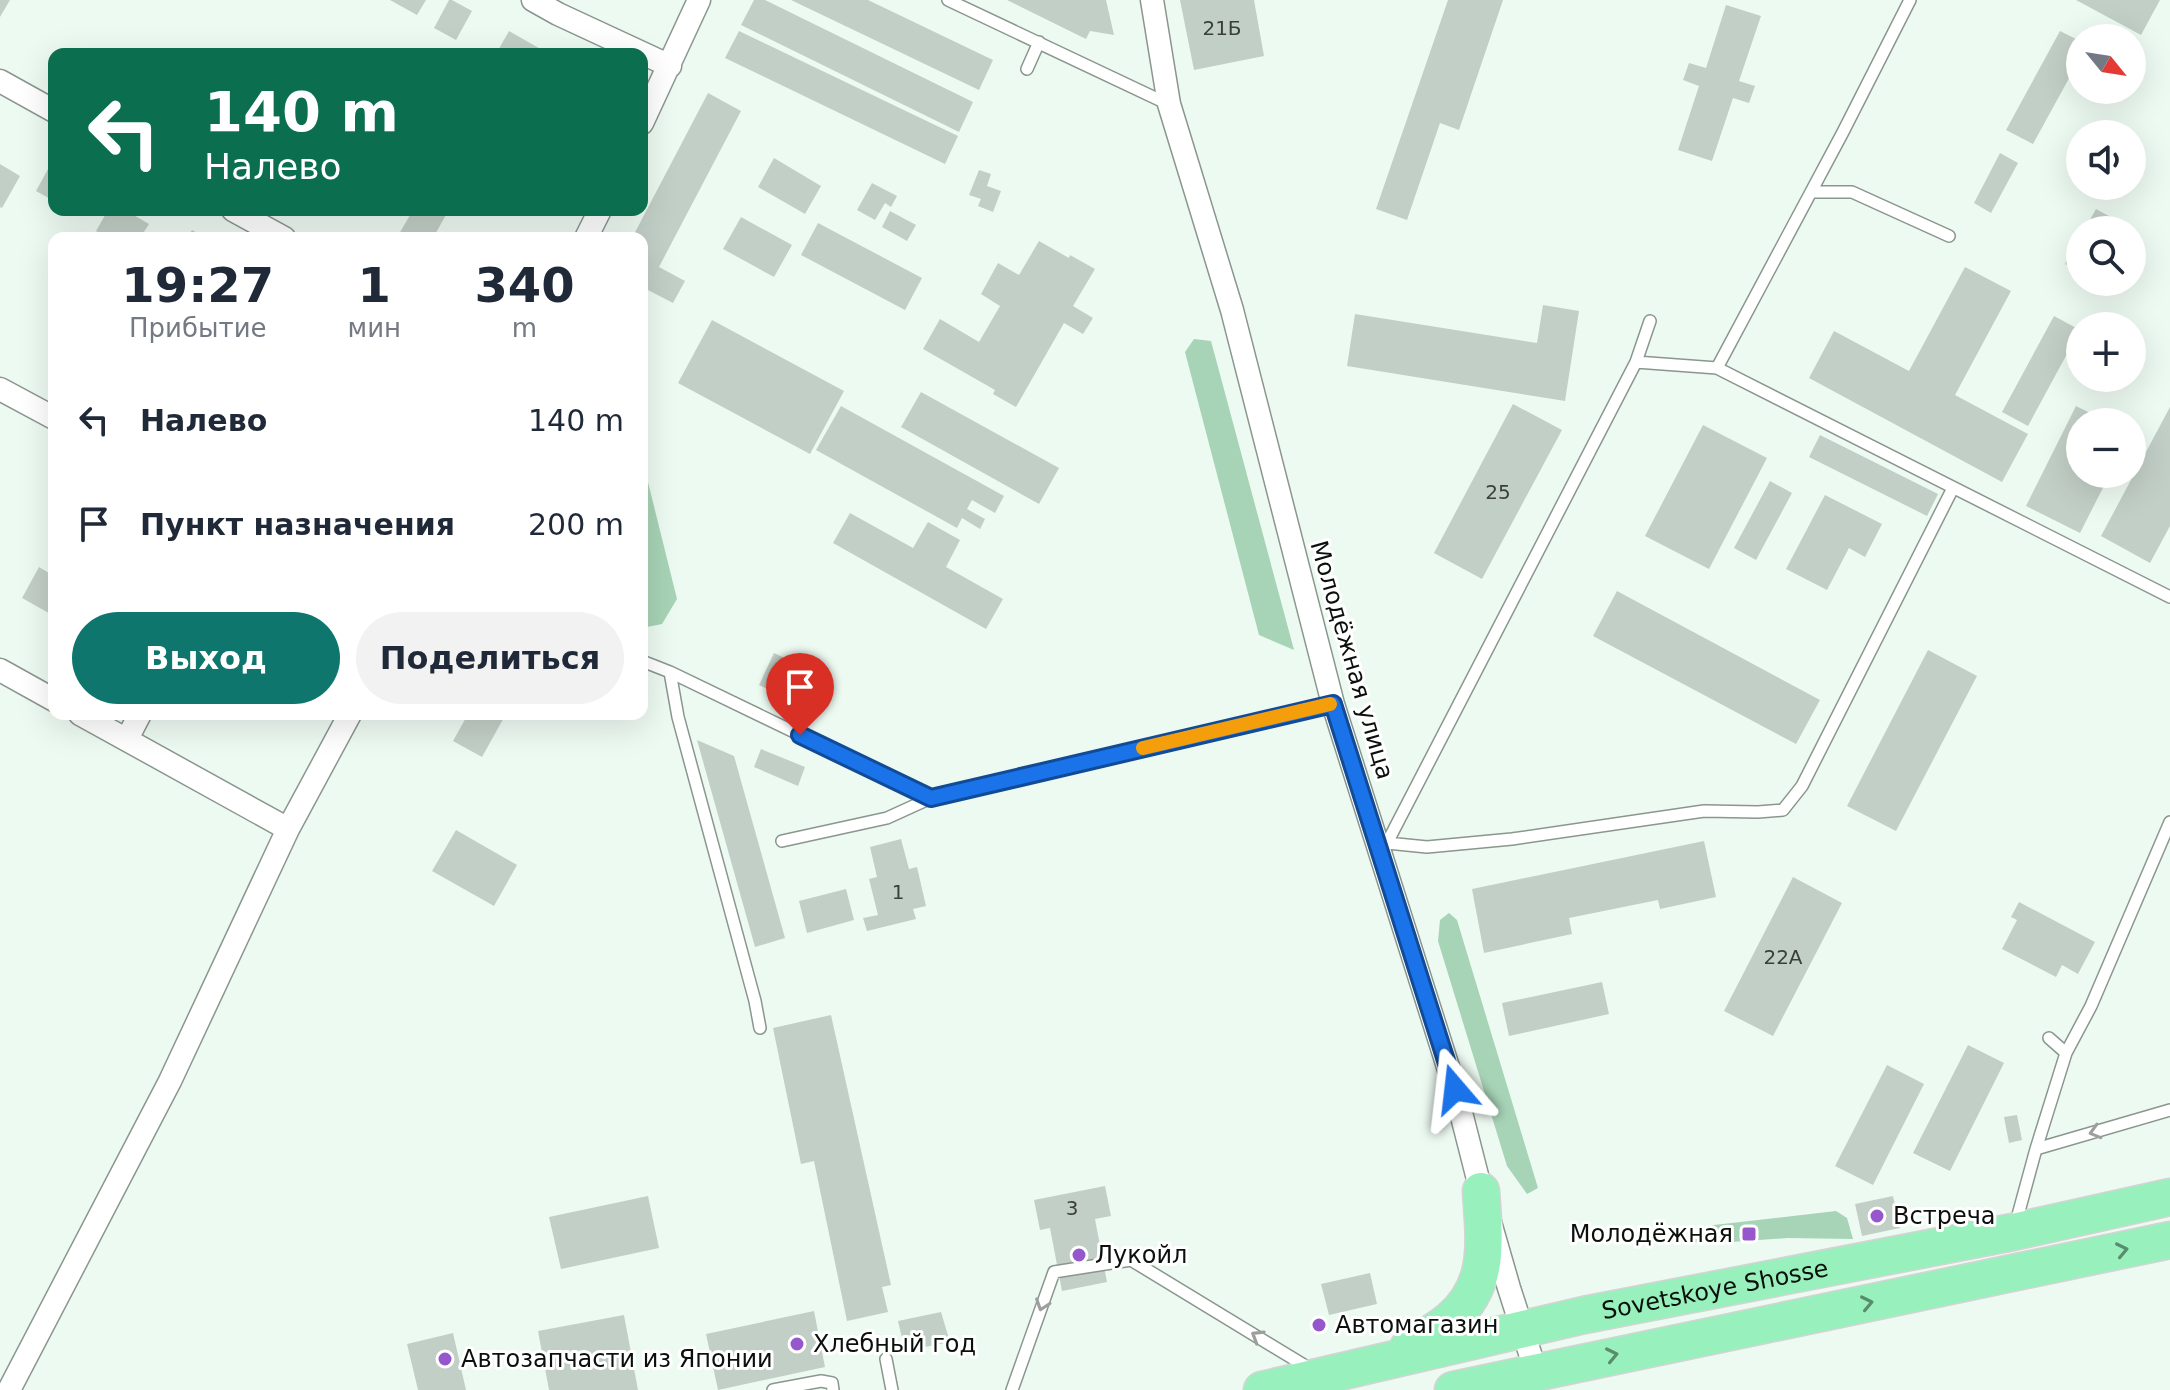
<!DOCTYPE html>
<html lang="ru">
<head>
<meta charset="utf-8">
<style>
  body { margin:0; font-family:"DejaVu Sans",sans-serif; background:#f2f2f3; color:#1f2937; height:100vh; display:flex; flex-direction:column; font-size:30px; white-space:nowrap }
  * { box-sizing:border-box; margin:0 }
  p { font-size:26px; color:#747a83 }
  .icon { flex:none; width:44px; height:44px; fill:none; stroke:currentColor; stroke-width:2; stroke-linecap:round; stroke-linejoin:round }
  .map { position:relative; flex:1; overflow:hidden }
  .panel { position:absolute; left:48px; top:232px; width:600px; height:488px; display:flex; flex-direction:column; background:#fff; border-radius:16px; box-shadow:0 8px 32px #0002 }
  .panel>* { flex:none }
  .banner { position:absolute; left:48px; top:48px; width:600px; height:168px; border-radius:16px; box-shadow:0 8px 32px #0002; background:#0b6e4f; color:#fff; overflow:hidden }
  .needle { width:52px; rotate:120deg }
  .buttons { position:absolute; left:2066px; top:24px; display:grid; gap:16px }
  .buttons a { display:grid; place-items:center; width:80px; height:80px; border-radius:50%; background:#fff; box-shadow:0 8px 32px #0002; font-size:40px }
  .pin { position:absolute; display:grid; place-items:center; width:68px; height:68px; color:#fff; margin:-82px -34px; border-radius:50% 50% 50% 0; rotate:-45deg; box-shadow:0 0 8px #0007 }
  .pin .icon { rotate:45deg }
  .me { position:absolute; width:88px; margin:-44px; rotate:343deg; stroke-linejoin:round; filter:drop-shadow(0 0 6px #0008) }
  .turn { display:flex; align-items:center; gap:28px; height:168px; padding:0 24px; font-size:36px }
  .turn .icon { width:104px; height:104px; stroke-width:2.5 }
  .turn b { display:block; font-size:56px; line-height:68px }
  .eta { display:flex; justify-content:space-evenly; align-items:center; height:136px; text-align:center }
  .eta b { font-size:48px; font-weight:700; line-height:56px }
  .button { display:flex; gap:16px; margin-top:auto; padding:16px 24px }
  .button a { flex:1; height:92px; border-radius:48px; background:#0f766e; color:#fff; font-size:32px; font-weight:700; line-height:92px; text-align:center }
  .button a+a { background:#f2f2f3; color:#1f2937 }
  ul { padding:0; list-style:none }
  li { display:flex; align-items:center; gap:24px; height:104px; padding:0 24px }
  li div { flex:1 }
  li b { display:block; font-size:30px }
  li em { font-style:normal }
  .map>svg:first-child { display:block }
</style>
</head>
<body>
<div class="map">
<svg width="2170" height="1390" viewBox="0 0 2170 1390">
  <rect width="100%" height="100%" fill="#edfaf2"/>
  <path fill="#a7d3b6" d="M1194 339 1211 341 1294 650 1259 635 1185 352Z
    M642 458 677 599 662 624 647 627 642 618Z
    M1449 913 1457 920 1538 1188 1527 1194 1507 1166 1438 941 1440 920Z
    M1836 1211 1847 1218 1853 1239 1788 1238 1717 1243 1679 1242 1705 1226Z"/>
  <path fill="#c2cfc6" d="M0 0H10L0 17Z
    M390 0H426L417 15Z
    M449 0H452L472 11 456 40 434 28Z
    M754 0H765L973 102 959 132 741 25Z
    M791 0H868L993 60 979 90Z
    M1007 0H1106L1114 35 1090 31 1086 39Z
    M1180 0H1254L1264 56 1194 70Z
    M1448 0H1503L1459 130 1440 123 1407 220 1376 209Z
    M2076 0H2160L2141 35Z
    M1726 5 1761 16 1739 81 1755 86 1749 103 1733 98 1712 161 1678 150 1699 86 1683 80 1689 63 1706 68Z
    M509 31 544 51 542 54H496Z
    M739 31 958 136 945 164 725 58Z
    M2060 31 2080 41V74L2073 71 2033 144 2006 130Z
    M708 93 741 111 659 267 685 281 673 303 646 289 642 297V238H632Z
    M2000 153 2018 163 1991 213 1974 203Z
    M774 158 821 186 805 214 758 187Z
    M0 164 20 176 2 208 0 207Z
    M48 169 54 172V201L36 191Z
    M979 170 991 174 987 186 1001 191 993 212 978 206 981 199 969 195Z
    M872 183 897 196 891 207 885 203 875 220 857 210Z
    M2096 209 2127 226 2125 230H2084Z
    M108 210H125L149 224 140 238H108L96 231Z
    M413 210H441L447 213 433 238H407L399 234Z
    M890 211 916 225 907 241 882 227Z
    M741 217 792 245 774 277 723 249Z
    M818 223 922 278 905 310 801 255Z
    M192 230 206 238H187Z
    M2080 236V272L2065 264Z
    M1039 241 1069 258 1070 255 1095 269 1073 306 1093 318 1083 334 1064 323 1016 407 993 394 995 390 923 349 940 319 979 342 1000 306 981 294 998 263 1019 275Z
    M1965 267 2011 291 1955 395 2028 434 2002 482 1809 378 1834 331 1909 371Z
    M1543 305 1579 311 1565 401 1347 366 1355 314 1537 343Z
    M2054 316 2080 330 2028 426 2002 412Z
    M712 320 844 391 810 454 678 383Z
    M921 392 1059 468 1039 504 901 427Z
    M1513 404 1562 430 1482 579 1434 553Z
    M841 406 1004 496 995 513 972 500 967 509 985 519 980 529 962 518 957 528 816 450Z
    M2076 406 2108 422H2080V474H2110L2080 533 2026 506Z
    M2170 407V526L2150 563 2101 536Z
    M1703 425 1767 458 1709 569 1645 536Z
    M1820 435 1938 494 1927 516 1809 457Z
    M1770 481 1792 493 1756 560 1734 548Z
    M1825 495 1882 524 1865 557 1849 548 1827 590 1786 569Z
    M850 513 913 548 928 522 960 540 946 567 1003 599 986 629 833 543Z
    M39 567 54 576V616L22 598Z
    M1617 591 1820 700 1796 744 1593 636Z
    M1928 650 1977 676 1896 831 1847 806Z
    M774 653 823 676 807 708 759 685Z
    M468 714H506L482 757 453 741Z
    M697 740 734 756 785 938 755 947Z
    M761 749 805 767 798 786 754 767Z
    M456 830 517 865 494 906 432 871Z
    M901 839 909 869 917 867 926 906 913 909 916 919 867 931 863 918 878 915 869 879 877 877 870 847Z
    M1704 841 1716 897 1660 909 1658 900 1569 918 1572 934 1484 953 1472 889Z
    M1793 877 1842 903 1773 1036 1724 1011Z
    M846 889 854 920 807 933 799 901Z
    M2019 902 2095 942 2078 974 2062 965 2056 977 2002 949 2017 920 2011 917Z
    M1602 982 1609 1014 1509 1036 1502 1003Z
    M831 1015 891 1285 882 1287 888 1312 847 1321 814 1161 801 1164 773 1028Z
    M1968 1045 2004 1063 1950 1171 1913 1153Z
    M1887 1065 1924 1084 1873 1185 1835 1166Z
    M2017 1115 2022 1140 2009 1143 2004 1117Z
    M1105 1186 1111 1216 1095 1219 1107 1282 1062 1291 1050 1228 1040 1230 1034 1200Z
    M648 1196 659 1248 561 1269 549 1217Z
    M1893 1196 1900 1228 1862 1236 1855 1204Z
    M1370 1273 1377 1304 1329 1315 1321 1284Z
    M814 1311 825 1367 718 1390 706 1334Z
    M941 1312 950 1342 905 1351 898 1321Z
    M624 1315 638 1390H549L538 1331Z
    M453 1333 466 1390H418L407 1344Z"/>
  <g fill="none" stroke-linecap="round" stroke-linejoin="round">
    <defs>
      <path id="service" d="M948 0 1168 104
        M1027 69 1039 42
        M1811 192H1852L1949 236
        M1636 362 1650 321
        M1717 368 2170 597
        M642 661 670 672 931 798 1333 704
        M670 672 678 717 755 1001 760 1028
        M782 841 887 818 931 798
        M1387 843 1427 847 1512 839 1704 811 1758 812 1783 810 1802 786 1953 488
        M1381 850 1387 843 1636 362 1717 368 1843 132 1910 0
        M2049 1038 2066 1053
        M2036 1149 2066 1053 2091 1006 2170 822
        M2015 1226 2036 1149 2170 1110
        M886 1359 892 1390
        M773 1390 821 1381 832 1383 833 1390
        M1012 1390 1054 1272 1131 1260 1312 1370"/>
      <path id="minor" d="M533 0 558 14 670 66
        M1152 0 1169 104 1232 310 1333 704 1455 1089 1481 1191 1509 1288 1536 1372
        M0 81 54 111
        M642 123 699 0
        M233 210 284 238
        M586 238 600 210
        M0 389 54 418
        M0 670 54 700
        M80 714 288 829
        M127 739 140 714
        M9 1390 170 1081 288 829 350 714"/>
      <g id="trunk">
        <path d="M1408 1348C1422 1339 1437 1331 1450 1320 1492 1285 1484 1239 1481 1191"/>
        <path id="s1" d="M1262 1390 1584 1315 2013 1232 2170 1197"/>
        <path d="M1453 1390 2170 1240"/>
      </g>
    </defs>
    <use href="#service" stroke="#8a968e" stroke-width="14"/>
    <use href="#minor" stroke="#8a968e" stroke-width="25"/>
    <use href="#trunk" stroke="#d3d4d3" stroke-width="39"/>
    <use href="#service" stroke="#fff" stroke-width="11"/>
    <use href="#minor" stroke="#fff" stroke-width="22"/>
    <use href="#trunk" stroke="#98f0bc" stroke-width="36"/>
  </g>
  <defs><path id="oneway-chevron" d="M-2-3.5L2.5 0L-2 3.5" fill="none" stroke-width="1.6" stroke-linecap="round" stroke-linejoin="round" transform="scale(2)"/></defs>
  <g stroke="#9d9f9e">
    <use href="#oneway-chevron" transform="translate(2095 1132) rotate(164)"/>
    <use href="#oneway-chevron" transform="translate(1042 1305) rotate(109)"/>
    <use href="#oneway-chevron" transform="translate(1257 1336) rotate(-149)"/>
  </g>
  <g stroke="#598b6d">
    <use href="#oneway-chevron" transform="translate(2122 1250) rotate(-12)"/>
    <use href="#oneway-chevron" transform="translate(1867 1303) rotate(-12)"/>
    <use href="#oneway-chevron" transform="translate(1612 1355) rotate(-12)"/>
  </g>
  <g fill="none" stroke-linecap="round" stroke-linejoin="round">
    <defs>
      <path id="route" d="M800 735 931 798 1333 704 1455 1089"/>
    </defs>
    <use href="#route" stroke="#114b97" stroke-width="20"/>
    <use href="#route" stroke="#1a73e8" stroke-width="14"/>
    <path stroke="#f59e0b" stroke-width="14" d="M1143 748 1330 704"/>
  </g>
  <g fill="#9657cd" stroke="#fff" stroke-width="3">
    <circle cx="1877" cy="1216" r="8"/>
    <rect x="1741" y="1226" width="16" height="16" rx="4"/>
    <circle cx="1079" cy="1255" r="8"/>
    <circle cx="1319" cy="1325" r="8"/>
    <circle cx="797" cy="1344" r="8"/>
    <circle cx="445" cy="1359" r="8"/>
  </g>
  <g text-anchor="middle" stroke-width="6" stroke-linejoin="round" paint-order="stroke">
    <g font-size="20" fill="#39403b">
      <text x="1222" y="35">21Б</text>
      <text x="1498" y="499">25</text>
      <text x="898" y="899">1</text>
      <text x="1783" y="964">22А</text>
      <text x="1072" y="1215">3</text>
    </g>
    <g font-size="24" fill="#0b100d" stroke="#fff">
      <text transform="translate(1352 660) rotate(74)" y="8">Молодёжная улица</text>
      <text dy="8" stroke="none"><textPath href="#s1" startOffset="464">Sovetskoye Shosse</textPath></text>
    </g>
    <g font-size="24" fill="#0b100d" stroke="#fff" text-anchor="start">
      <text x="1893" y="1224">Встреча</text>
      <text x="1733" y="1242" text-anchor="end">Молодёжная</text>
      <text x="1095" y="1263">Лукойл</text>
      <text x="1335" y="1333">Автомагазин</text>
      <text x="813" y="1352">Хлебный год</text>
      <text x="461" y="1367">Автозапчасти из Японии</text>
    </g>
  </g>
</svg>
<div class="buttons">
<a><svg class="needle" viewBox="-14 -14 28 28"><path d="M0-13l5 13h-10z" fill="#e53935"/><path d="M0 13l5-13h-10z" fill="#747a83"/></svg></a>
<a><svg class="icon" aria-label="sound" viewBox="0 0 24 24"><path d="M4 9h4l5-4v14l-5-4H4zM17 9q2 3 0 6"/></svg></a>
<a><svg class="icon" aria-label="search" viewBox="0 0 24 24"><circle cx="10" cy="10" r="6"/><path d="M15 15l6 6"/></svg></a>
<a>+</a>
<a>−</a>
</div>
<div class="pin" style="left:800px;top:735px;background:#d93025"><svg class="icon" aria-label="arrive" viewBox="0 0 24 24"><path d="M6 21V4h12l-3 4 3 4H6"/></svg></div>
<svg class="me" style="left:1455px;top:1089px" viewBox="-20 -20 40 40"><path d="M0-17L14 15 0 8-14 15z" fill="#1a73e8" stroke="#fff" stroke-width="4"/></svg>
<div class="banner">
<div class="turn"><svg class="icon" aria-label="left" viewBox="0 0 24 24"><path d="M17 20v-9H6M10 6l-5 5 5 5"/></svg><div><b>140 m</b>Налево</div></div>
</div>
<section class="panel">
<div class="eta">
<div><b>19:27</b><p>Прибытие</p></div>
<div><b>1</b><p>мин</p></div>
<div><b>340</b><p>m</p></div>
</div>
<ul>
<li><svg class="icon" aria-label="left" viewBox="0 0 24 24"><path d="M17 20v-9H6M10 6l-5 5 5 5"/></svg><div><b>Налево</b></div><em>140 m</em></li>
<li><svg class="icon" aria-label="arrive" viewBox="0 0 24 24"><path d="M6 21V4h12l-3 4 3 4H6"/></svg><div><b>Пункт назначения</b></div><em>200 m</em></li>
</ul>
<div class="button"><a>Выход</a><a>Поделиться</a></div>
</section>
</div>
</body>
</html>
